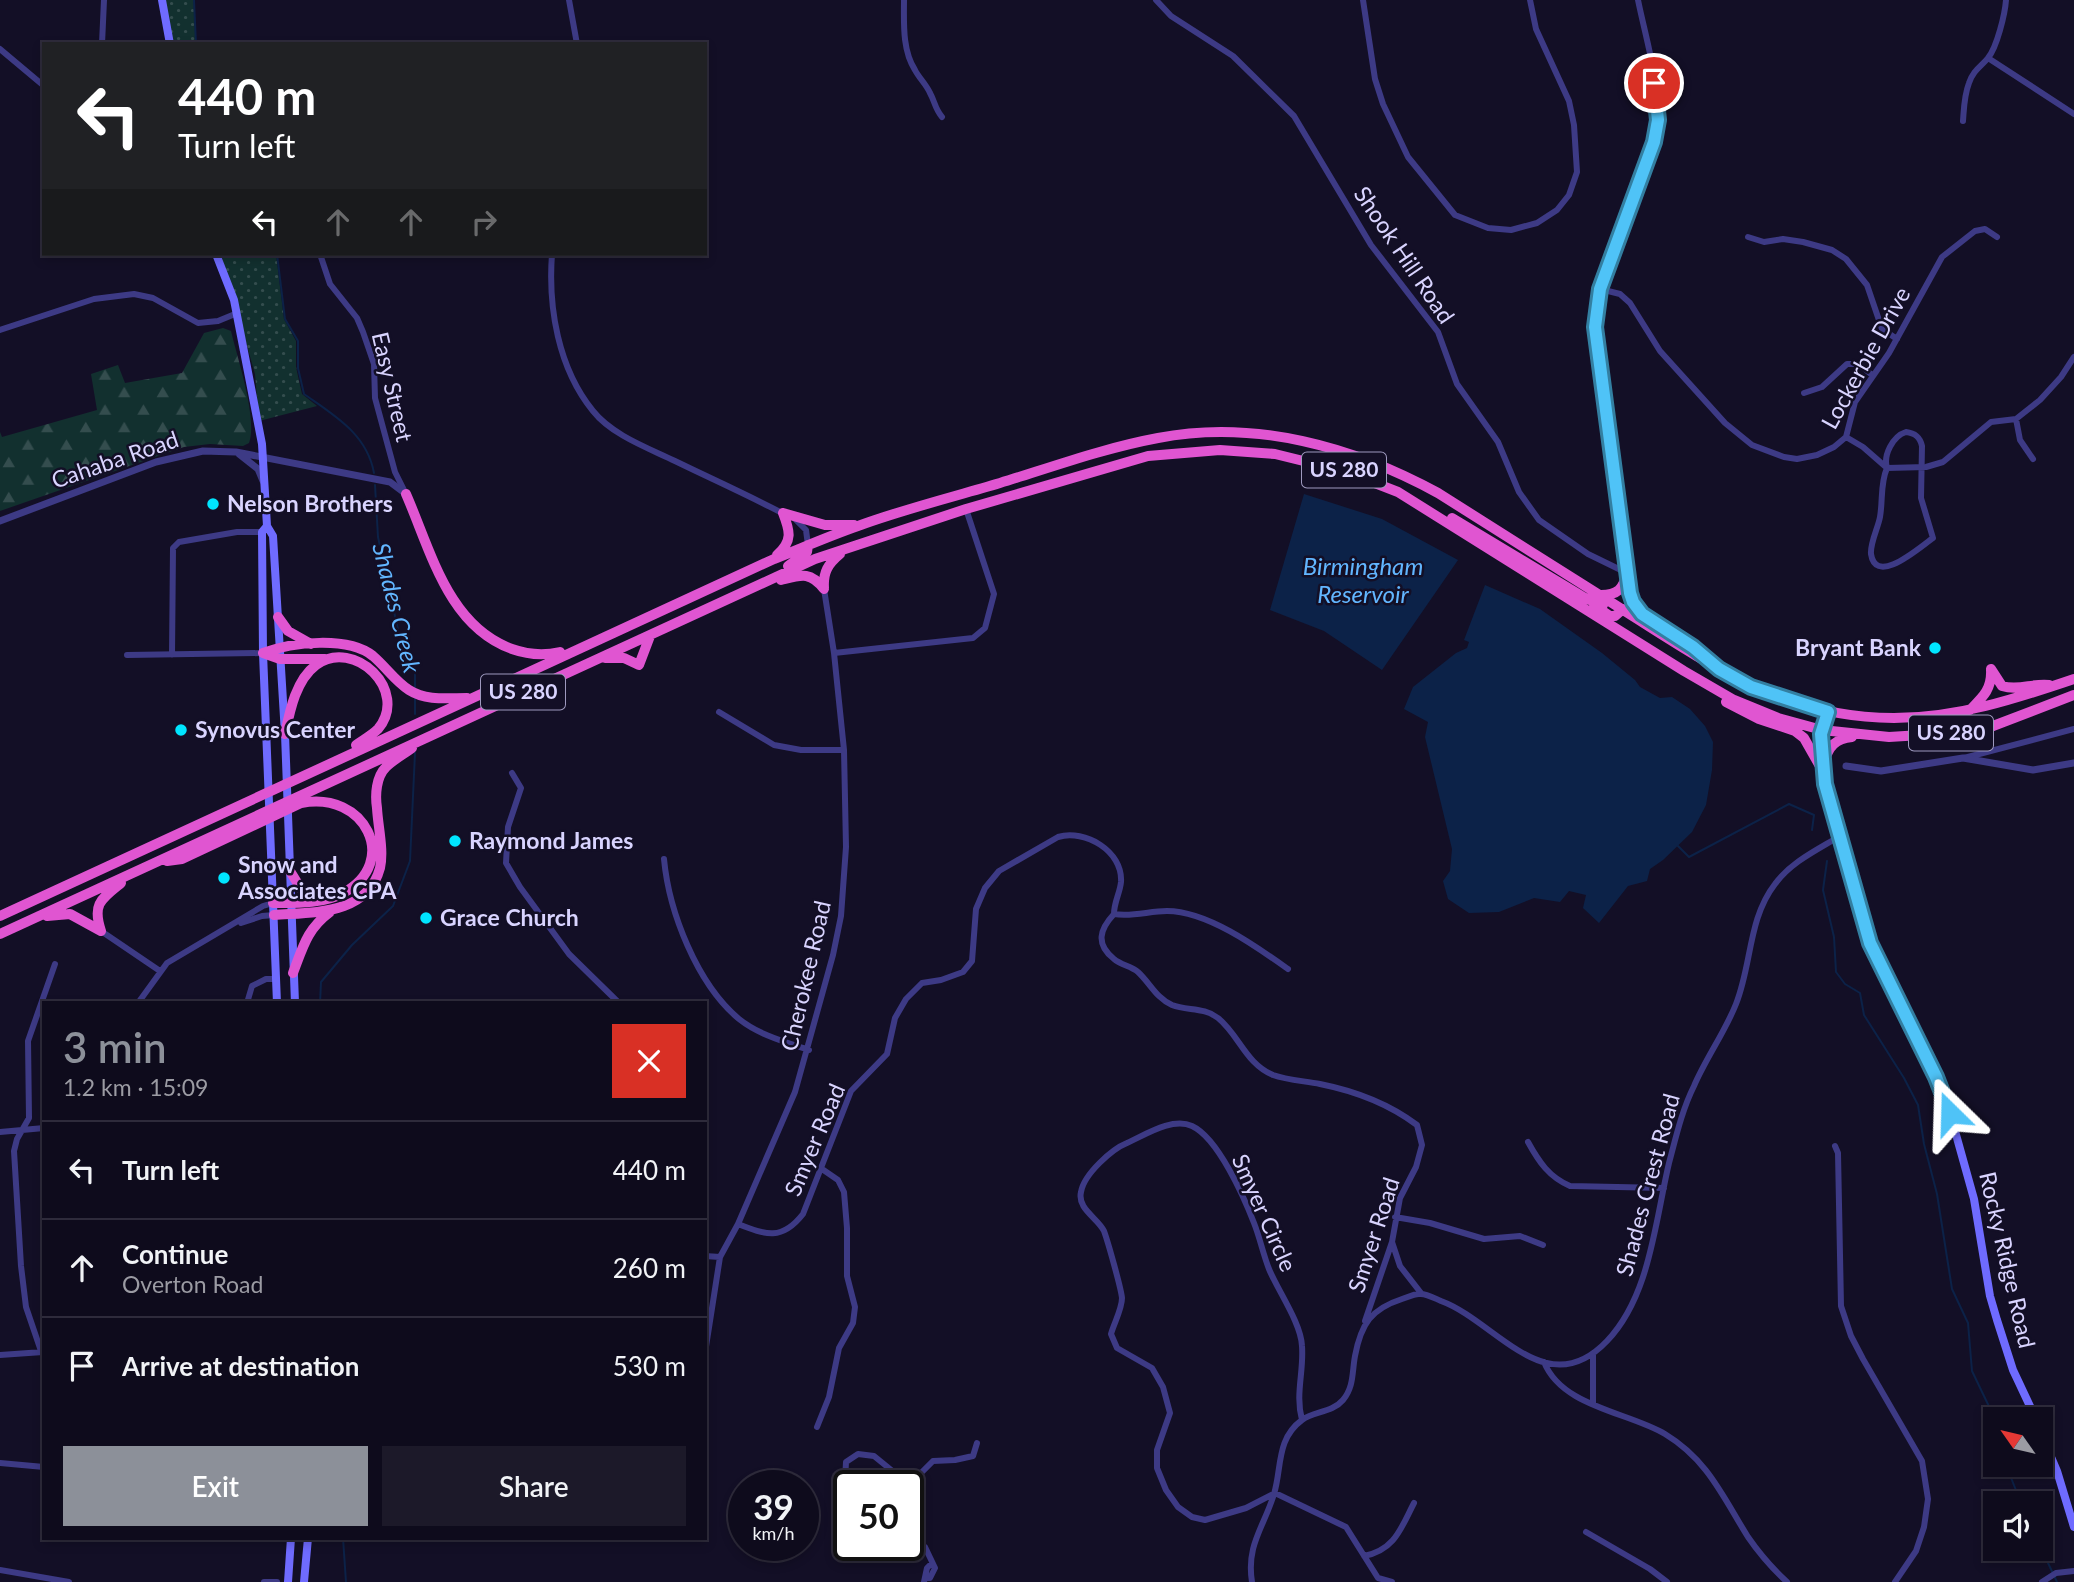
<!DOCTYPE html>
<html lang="en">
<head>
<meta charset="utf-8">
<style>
  body { margin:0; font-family:Lato,sans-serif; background:#1c1929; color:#f1f3f6; height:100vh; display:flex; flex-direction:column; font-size:26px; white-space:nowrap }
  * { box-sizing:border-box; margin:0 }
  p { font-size:23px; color:#9b9ba3 }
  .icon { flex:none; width:38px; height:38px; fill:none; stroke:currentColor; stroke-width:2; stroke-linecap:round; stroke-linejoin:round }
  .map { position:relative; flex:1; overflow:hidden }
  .details { position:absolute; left:42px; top:1001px; width:665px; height:539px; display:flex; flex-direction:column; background:#0e0b1c; border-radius:0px; box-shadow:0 4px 10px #0003,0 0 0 2px #2e2b3b }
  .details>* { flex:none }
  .guide { position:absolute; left:42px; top:42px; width:665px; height:214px; border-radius:0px; box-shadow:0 4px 10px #0003,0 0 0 2px #2e2b3b; background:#202124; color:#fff; overflow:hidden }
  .needle { width:46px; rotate:304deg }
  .tools { position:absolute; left:1983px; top:1407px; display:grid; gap:14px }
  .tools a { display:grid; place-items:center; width:70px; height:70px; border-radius:0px; background:#0e0b1c; box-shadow:0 4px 10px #0003,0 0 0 2px #2e2b3b; font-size:35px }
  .speed { position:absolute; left:728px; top:1470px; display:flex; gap:14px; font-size:35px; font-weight:700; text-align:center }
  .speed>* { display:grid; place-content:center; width:91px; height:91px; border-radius:50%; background:#0e0b1c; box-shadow:0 4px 10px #0003,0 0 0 2px #2e2b3b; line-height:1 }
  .speed small { font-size:18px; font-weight:400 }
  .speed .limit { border:4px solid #111; border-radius:10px; background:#fff; color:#111 }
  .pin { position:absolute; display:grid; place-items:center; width:60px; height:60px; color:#fff; margin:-30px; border:4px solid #fff; border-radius:50%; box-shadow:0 2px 7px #0007 }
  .me { position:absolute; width:77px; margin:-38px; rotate:338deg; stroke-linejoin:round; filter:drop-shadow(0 0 5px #0008) }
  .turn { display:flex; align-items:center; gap:24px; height:147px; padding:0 21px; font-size:32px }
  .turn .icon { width:91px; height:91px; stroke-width:2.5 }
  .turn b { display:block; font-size:49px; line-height:60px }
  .lanes { display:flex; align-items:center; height:66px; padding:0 21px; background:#0003; justify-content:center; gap:35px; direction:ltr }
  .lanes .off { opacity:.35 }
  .round { display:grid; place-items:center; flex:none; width:74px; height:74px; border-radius:0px; background:#1c1929 }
  .overview { display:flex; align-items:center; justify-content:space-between; height:119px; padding:0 21px }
  h1 { font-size:42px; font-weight:600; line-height:52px; color:#8c9099 }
  .cta { display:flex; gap:14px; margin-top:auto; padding:14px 21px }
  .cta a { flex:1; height:80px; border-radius:0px; background:#8c9099; color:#fff; font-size:28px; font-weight:600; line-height:80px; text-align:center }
  .cta a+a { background:#1c1929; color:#f1f3f6 }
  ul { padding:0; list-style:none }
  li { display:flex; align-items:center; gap:21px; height:98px; padding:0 21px; border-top:2px solid #2e2b3b }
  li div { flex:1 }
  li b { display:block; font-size:26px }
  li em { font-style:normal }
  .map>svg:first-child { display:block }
</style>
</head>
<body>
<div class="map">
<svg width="2074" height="1582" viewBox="0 0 2074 1582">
  <defs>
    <pattern id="forest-firs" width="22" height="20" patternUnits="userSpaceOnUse" patternTransform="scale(1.75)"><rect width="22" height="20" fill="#12302f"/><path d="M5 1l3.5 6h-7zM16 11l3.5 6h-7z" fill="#344d4e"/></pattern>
    <pattern id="park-dots" width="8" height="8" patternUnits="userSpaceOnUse" patternTransform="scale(1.75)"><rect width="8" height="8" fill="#12302f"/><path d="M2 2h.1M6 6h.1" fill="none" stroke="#344d4e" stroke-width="1.8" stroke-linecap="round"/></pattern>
  </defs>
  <rect width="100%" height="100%" fill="#130f26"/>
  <path fill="url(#forest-firs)" d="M223 328 231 331C237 357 258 419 249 443L243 446 210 444 184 447 0 511V432L2 437 97 410 91 374 118 365 125 383 182 373 204 333Z"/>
  <path fill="url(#park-dots)" d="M165 0H194L196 44H173Z
    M221 254H276L284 319 296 341V367L302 394 317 406 259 421 255 374Z"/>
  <path fill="#0c2248" d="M1304 494 1382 519 1458 560 1382 670 1324 631 1270 610Z
    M1485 585 1540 609 1602 653 1635 680 1640 687 1660 698 1672 697 1690 709 1705 726 1713 742 1712 770 1706 805 1692 832 1663 860 1650 869 1647 881 1628 886 1599 923 1583 908 1586 895 1569 891 1560 902 1534 898 1499 912 1469 913 1448 899 1443 881 1450 871 1452 849 1425 737 1428 722 1404 709 1413 687 1456 653 1467 648 1469 642 1464 640Z"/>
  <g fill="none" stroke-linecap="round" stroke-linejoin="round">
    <path stroke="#0c2248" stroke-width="2" d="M194 0 196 44
      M277 254 285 319 298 341V368L304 394C334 415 367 434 374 473
      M375 485 378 537 403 653 415 673V688
      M415 714V698
      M1678 846 1689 857 1789 804 1814 815 1812 830
      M1827 861 1823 890 1834 937 1836 972 1845 984 1860 993 1864 1015 1904 1078 1918 1105 1924 1144 1937 1194 1952 1289 1968 1323 1972 1371 1995 1419
      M320 1003 321 982 352 945 393 906 410 861 415 753
      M2006 1465 2021 1503
      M343 1538 346 1582
      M2040 1546 2057 1582"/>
    <path stroke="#3d3a85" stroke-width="6" d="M569 0 577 44
      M904 0C904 22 902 50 915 70 919 78 926 84 930 93 935 102 935 109 942 117
      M1156 0 1171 16 1233 56 1294 116 1371 245 1438 332 1457 384 1498 442 1519 492 1539 520 1588 554 1627 573
      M1363 0 1375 79 1383 104 1408 157 1455 215 1488 228 1511 230 1537 223 1557 210 1569 195 1577 172 1574 125 1569 101 1536 29 1530 0
      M102 44 104 0
      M0 49 44 86
      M1988 58 2074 114
      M1963 121C1964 108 1964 96 1969 83 1974 69 1981 67 1988 58 1997 47 2005 14 2006 0
      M1748 237 1764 242 1783 239 1803 242 1832 250 1846 259 1867 285 1882 329 1897 339
      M320 254 330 284 357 318 363 332 374 364 375 398 395 472 406 494
      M552 254C548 307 558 368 593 411 612 435 648 448 675 461 712 479 750 496 786 515
      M1600 289 1620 294 1630 303 1660 351 1725 423 1752 445 1784 457 1797 459 1817 455 1834 447 1846 437 1855 402 1889 353 1942 257 1975 231 1985 229 1997 237
      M0 330 94 299 134 294 153 298 198 323 218 321 235 314
      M1804 393 1822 387 1847 364H1859L1873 376
      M2016 419 2020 440 2033 459
      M1906 432C1915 433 1920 437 1922 446L1921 498 1933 538C1921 546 1876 587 1871 554 1870 543 1878 528 1880 517 1883 500 1880 484 1887 468 1883 455 1893 436 1906 432Z
      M1846 437 1863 447 1887 468 1926 467 1943 462 1991 422 2016 419 2040 400 2061 377 2074 357
      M796 520 806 530 808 545
      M1627 575 1595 327C1599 255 1650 193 1657 122 1661 87 1645 35 1638 0
      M834 653 973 638 985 628 994 594 966 509
      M127 655 263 653
      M172 655 173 548 179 542 237 532H262
      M719 712 774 745 801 750H844
      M1964 758 2074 729
      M512 773 521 788 508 827 506 863 520 887 569 954 619 1003
      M664 859C669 912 697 984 739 1019 759 1035 785 1042 809 1050
      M1114 914C1133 917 1149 911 1167 911 1207 911 1257 947 1288 969
      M241 923 262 916 274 915
      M101 931 160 971
      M138 1003 167 963 263 906 273 903
      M247 1003 252 986 266 979H276
      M0 1132 44 1128
      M1528 1142C1539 1162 1549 1177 1570 1186L1664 1188
      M1835 1146 1838 1153 1841 1306 1851 1336 1863 1359 1922 1461 1928 1499 1924 1527 1916 1551 1895 1582
      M1395 1217 1430 1223 1484 1239 1520 1236 1543 1245
      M738 1224C766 1235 782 1241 803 1214L851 1091 887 1054 895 1018 906 999 922 983 941 980 963 972 972 961 976 909 985 888 999 871 1058 837C1085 829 1123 851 1121 882 1120 893 1114 902 1114 914 1100 929 1095 944 1114 959 1121 965 1131 966 1138 972 1150 983 1156 998 1172 1005 1187 1011 1204 1007 1218 1018 1239 1035 1246 1064 1273 1075 1287 1080 1305 1081 1320 1084 1355 1091 1389 1104 1417 1125L1422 1145 1416 1167 1400 1198 1392 1242 1365 1321
      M1392 1242 1400 1266 1421 1293
      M705 1256 720 1257
      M41 1351 26 1307 21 1266 14 1151 17 1139 29 1118 28 1041 55 964
      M705 1353 720 1257 738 1224 795 1092 833 955 841 916 846 847 844 750 834 653 824 589
      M0 1355 43 1352
      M1544 1362C1562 1407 1628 1412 1665 1434 1708 1460 1723 1497 1748 1537 1759 1553 1773 1569 1787 1582
      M1593 1404V1354
      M1302 1420C1295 1394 1304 1372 1302 1346 1301 1323 1278 1291 1269 1269 1263 1254 1260 1238 1254 1223 1244 1197 1218 1138 1192 1126 1172 1117 1145 1135 1127 1143 1112 1149 1084 1174 1081 1192 1077 1209 1098 1218 1104 1231 1108 1242 1121 1288 1122 1298 1122 1309 1114 1323 1111 1334L1117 1348 1152 1368 1163 1387 1170 1413 1157 1450V1468L1166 1490 1178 1507 1192 1517 1205 1520 1246 1508 1275 1493 1346 1527 1378 1578 1392 1582
      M817 1427 829 1397 839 1348 853 1323 855 1307 847 1276V1228L844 1192 838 1180 822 1169
      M0 1463 44 1467
      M849 1486 845 1481 846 1462 858 1454 874 1456 901 1478 918 1476 933 1461 955 1460 973 1456 977 1443
      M1586 1532 1650 1569 1667 1582
      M908 1537 925 1547 935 1568 930 1578H926
      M1364 1556C1395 1550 1401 1528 1414 1503
      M0 1570 69 1582
      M264 1582H277
      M924 1582 927 1568 932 1563
      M1252 1582C1246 1545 1264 1527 1274 1494 1282 1468 1276 1439 1302 1420 1314 1411 1332 1413 1343 1400 1354 1387 1352 1372 1355 1356 1361 1324 1371 1309 1402 1299 1408 1297 1414 1294 1419 1294 1426 1293 1434 1298 1441 1301 1496 1321 1546 1405 1607 1341 1650 1296 1655 1222 1669 1163 1676 1137 1682 1110 1694 1086 1706 1058 1725 1032 1736 1004 1752 964 1748 919 1775 884 1791 862 1817 850 1840 836
      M2042 1582 2056 1573 2074 1571"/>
    <path stroke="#3d3a85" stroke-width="7" d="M239 454 258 469 263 481
      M0 521 156 462 203 451 236 452 390 482 406 494
      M1846 766 1881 771 1963 758 2033 770 2074 763"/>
    <path stroke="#6f6bff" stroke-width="8" d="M162 0 170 44
      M216 254 234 300 262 444 267 526 273 536 285 734 295 1003
      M267 526 262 532 263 653 277 1003
      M1828 712 1821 735 1825 784 1870 943 1936 1077 1950 1113 1974 1199 1990 1296 1997 1320 2013 1370 2036 1419
      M2040 1431 2057 1471 2074 1527
      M288 1582 291 1538
      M304 1582 308 1538"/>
    <path stroke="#e055d1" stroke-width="10" d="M406 494C431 551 448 626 512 649 529 655 543 656 560 652
      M783 513 825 525H854
      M1452 518 1585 598 1603 605 1601 596
      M777 555C793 541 790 531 783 513
      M788 566 807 552 808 545
      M781 580C801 575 810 571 824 589
      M1629 583C1631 604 1642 613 1660 625
      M824 588C823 572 828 564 840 554
      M1601 595C1618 595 1623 589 1627 573
      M1594 605 1610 616H1615L1623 609
      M278 617 288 631 311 644
      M263 653C292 642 348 636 373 656 386 667 395 681 409 690 426 701 448 698 467 698
      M263 653 280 659H325
      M605 658H624L639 665 650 636
      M1991 669 2002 686C2019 691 2032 683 2049 685
      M1726 702 1759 719 1795 731 1804 738 1825 775
      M1970 710C1983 697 1992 689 1991 670
      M285 734C290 710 296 680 316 665 354 637 410 691 378 729 372 735 363 740 356 745
      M1824 762C1829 746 1835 739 1852 737
      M167 861 182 859 301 803C365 790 401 862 343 893 323 904 296 903 273 903
      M290 871 301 889 320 900
      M274 915C312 912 367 916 380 868 384 850 378 827 377 808 375 795 376 777 386 767 393 760 404 754 412 748
      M0 916 774 559C802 548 829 536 858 526 904 509 953 497 1000 483 1052 467 1104 448 1158 438 1255 419 1354 447 1438 493 1495 529 1552 565 1609 601 1701 659 1780 718 1894 718 1957 718 2015 699 2074 679
      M47 916 70 914 101 931
      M101 931C92 904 101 899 121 883
      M0 934 815 559 966 509 1148 456 1220 450 1275 454 1344 471 1398 492 1684 671 1734 700 1778 718 1822 730 1889 737 1953 733 1993 726 2074 695
      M293 973C303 947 307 929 330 912"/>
  </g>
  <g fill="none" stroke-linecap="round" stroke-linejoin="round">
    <defs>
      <path id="route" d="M1654 83 1658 120 1654 142 1600 289 1595 327 1630 593 1633 602 1642 614 1693 647 1719 669 1751 687 1828 712 1821 734 1825 784 1870 943 1936 1077 1950 1113"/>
    </defs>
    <use href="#route" stroke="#337fa1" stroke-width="18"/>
    <use href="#route" stroke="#4fc3f7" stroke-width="12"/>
  </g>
  <g fill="#00e5ff" stroke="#130f26" stroke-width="2.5">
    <circle cx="213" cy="504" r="7"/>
    <circle cx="1935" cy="648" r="7"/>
    <circle cx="181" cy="730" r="7"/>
    <circle cx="455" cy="841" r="7"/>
    <circle cx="224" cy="878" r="7"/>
    <circle cx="426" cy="918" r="7"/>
  </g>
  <g text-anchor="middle" stroke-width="5" stroke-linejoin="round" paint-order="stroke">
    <g fill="#130f26" stroke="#9e99be" stroke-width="2">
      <rect x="1302" y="452.5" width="84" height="35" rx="5"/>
      <rect x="481" y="674.5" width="84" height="35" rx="5"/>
      <rect x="1909" y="715.5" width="84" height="35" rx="5"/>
    </g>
    <g font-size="21" font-weight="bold" fill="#d9d4ff">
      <text x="1344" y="477">US 280</text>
      <text x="523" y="699">US 280</text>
      <text x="1951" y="740">US 280</text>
    </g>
    <g font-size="23" fill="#d9d4ff" stroke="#130f26">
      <text transform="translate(1404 255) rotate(56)" y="8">Shook Hill Road</text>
      <text transform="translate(1866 358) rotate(-61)" y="8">Lockerbie Drive</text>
      <text transform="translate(392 387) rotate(77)" y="8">Easy Street</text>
      <text transform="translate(115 460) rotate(-19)" y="8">Cahaba Road</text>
      <text transform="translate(806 976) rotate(-77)" y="8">Cherokee Road</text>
      <text transform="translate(815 1140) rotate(-67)" y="8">Smyer Road</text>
      <text transform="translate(1648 1185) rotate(-75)" y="8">Shades Crest Road</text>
      <text transform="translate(1264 1213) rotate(66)" y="8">Smyer Circle</text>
      <text transform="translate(1374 1235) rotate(-72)" y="8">Smyer Road</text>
      <text transform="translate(2007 1260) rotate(77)" y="8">Rocky Ridge Road</text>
    </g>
    <g font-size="23" font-weight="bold" fill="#d9d4ff" stroke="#130f26" text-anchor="start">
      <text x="227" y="512">Nelson Brothers</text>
      <text x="1921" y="656" text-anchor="end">Bryant Bank</text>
      <text x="195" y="738">Synovus Center</text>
      <text x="469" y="849">Raymond James</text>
      <text x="238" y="873">Snow and<tspan x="238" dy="26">Associates CPA</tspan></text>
      <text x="440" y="926">Grace Church</text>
    </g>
    <g font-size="24" font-style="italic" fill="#62b6ff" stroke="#130f26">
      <text x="1363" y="575">Birmingham<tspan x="1363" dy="28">Reservoir</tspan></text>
      <text transform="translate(396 608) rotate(76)" y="8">Shades Creek</text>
    </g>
  </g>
</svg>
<div class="tools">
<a><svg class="needle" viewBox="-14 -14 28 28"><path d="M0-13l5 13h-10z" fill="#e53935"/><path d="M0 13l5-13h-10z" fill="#9b9ba3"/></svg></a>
<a><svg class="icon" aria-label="sound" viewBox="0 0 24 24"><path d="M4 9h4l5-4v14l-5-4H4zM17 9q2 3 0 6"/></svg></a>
</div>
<div class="speed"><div>39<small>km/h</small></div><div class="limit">50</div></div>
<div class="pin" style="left:1654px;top:83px;background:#d93025"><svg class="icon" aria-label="arrive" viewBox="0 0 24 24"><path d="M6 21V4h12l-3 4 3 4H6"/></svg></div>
<svg class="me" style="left:1950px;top:1113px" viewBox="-20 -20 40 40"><path d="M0-17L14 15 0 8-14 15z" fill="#4fc3f7" stroke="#fff" stroke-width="4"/></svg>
<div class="guide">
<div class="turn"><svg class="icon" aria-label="left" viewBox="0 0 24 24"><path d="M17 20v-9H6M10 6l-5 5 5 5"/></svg><div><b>440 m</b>Turn left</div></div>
<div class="lanes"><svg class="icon" aria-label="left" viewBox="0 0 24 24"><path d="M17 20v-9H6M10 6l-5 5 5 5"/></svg><svg class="icon off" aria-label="ahead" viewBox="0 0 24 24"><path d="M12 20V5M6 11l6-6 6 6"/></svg><svg class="icon off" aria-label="ahead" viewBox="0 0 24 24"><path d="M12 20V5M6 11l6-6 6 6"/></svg><svg class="icon off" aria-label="right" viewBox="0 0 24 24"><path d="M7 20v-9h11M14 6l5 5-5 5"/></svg></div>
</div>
<section class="details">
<div class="overview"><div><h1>3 min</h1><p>1.2 km · 15:09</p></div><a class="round" style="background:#d93025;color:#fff"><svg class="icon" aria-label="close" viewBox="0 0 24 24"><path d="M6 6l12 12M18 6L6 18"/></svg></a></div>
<ul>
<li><svg class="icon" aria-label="left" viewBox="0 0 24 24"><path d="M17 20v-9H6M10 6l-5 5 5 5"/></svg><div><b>Turn left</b></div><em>440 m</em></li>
<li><svg class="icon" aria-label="ahead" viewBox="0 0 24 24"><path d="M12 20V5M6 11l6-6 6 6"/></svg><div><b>Continue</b><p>Overton Road</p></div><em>260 m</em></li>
<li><svg class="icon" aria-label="arrive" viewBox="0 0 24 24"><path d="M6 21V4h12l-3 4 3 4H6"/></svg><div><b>Arrive at destination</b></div><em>530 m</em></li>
</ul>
<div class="cta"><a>Exit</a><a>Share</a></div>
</section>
</div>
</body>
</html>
